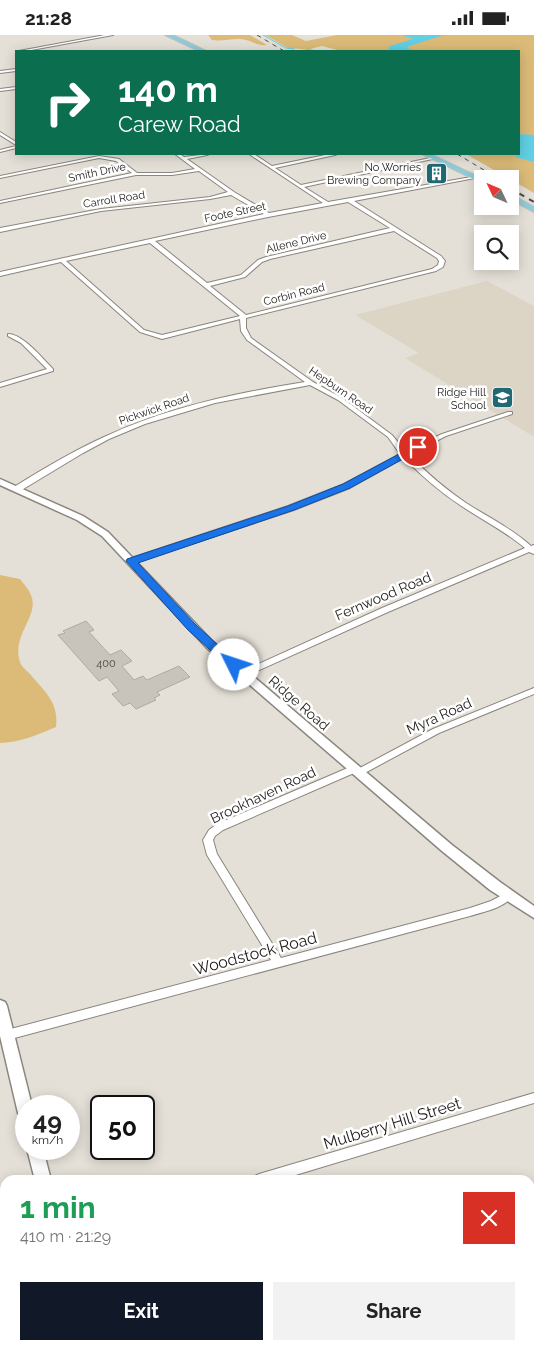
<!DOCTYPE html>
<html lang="en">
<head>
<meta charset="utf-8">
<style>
  body { margin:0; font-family:Raleway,sans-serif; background:#f2f2f2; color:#222; height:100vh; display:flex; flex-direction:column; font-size:19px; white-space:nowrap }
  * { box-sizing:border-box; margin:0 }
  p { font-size:16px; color:#767676 }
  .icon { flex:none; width:28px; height:28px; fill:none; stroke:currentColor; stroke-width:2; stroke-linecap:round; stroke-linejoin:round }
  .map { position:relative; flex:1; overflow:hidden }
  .sheet { position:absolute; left:0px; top:1140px; width:535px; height:175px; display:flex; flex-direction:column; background:#fff; border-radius:15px 15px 0 0; box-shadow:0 2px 12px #0003 }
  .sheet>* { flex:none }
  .hud { position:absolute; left:15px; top:15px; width:505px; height:105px; border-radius:0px; box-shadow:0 2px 12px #0003; background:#0b6e4f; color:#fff; overflow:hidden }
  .needle { width:32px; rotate:314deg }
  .fabs { position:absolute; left:474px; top:135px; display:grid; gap:10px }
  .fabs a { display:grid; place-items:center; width:45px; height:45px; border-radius:0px; background:#fff; box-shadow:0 2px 12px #0003; font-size:25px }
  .speed { position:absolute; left:15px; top:1060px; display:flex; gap:10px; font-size:25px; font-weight:700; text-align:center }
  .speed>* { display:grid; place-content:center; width:65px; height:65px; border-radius:50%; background:#fff; box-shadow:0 2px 12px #0003; line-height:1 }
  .speed small { font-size:12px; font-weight:400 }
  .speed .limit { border:2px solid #111; border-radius:8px; background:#fff; color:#111 }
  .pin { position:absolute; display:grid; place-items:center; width:42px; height:42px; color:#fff; margin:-21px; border:2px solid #fff; border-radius:50%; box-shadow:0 1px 5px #0007 }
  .me { position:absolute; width:55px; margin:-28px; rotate:311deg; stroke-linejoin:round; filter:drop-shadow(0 0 4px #0008) }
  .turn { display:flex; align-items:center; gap:18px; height:105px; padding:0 20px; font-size:22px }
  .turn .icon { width:65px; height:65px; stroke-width:2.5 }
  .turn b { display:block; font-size:35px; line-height:42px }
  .round { display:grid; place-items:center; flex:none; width:52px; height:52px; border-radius:0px; background:#f2f2f2 }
  .summary { display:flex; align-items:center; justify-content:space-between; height:85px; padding:0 20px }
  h1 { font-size:30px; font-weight:700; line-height:38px; color:#1e9e55 }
  .cta { display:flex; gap:10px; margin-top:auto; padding:10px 20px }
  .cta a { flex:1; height:58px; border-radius:0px; background:#111827; color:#fff; font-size:20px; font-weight:700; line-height:58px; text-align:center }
  .cta a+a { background:#f2f2f2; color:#222 }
  .status { display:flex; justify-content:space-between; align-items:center; height:35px; padding:0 25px; background:#fff; direction:ltr }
  .status svg { height:14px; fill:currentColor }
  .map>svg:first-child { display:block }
</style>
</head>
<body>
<div class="status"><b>21:28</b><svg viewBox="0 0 49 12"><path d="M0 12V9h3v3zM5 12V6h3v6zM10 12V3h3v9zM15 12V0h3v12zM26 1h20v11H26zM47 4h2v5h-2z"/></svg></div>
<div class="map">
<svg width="534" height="1315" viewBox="0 0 534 1315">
  <rect width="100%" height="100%" fill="#e5e0d7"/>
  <path fill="#dcd4c5" d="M487 246 534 271V402L405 323 419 318 355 280Z"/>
  <path fill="#dcbb78" d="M208 0H250L267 10C258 11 254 7 246 5 236 2 223 7 212 5Z
    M265 0H292L306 6 337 0H401L414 4 391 16H341L322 11 310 14 317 16C308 16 299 12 290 14Z
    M433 0H534V158L466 119H519V16H403L392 13Z
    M0 540 20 544C24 549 29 555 31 560 40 581 11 600 20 627 21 631 26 635 30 639 45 657 59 667 56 692 39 699 19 708 0 708Z"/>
  <path fill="#61cfe4" d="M401 0H444L409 11 407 13 416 16H391L388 13 390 11 413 4Z
    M519 99 534 100V127L515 122 517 119H519Z"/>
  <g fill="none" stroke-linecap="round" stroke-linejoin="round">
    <path stroke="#61cfe4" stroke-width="1" d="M263 0 286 13 294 14"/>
  </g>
  <path fill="#c8c3bb" stroke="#aeaaa2" d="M86 586 94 595 89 597 110 620 121 615 132 626 122 631 134 645 143 641 147 645 179 631 190 642 157 657 160 660 154 663 156 665 136 674 130 668 123 671 112 659 119 656 107 642 99 646 58 600 65 598 63 596Z"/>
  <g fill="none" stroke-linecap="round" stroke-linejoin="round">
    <defs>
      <path id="minor" d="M105 0H113L26 16H19Z
        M16 34V36L0 38V36Z
        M16 52V54L0 56V54Z
        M0 97 16 107V110L0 100Z
        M16 111V113L0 117V115Z
        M175 119H180L184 122 209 119 207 120 187 124 234 157 269 178 323 168 249 119H254L272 131 330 119H337L335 120 275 133 301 150 435 122 437 123 304 152 328 167 477 141V143H475L354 166 441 221 445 226 443 232 436 236 246 283V293L251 303 313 347 342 363 392 400 405 416 442 399 508 377H512V379L446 401 409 420C426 437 445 454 466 468 488 482 511 493 531 511L534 510V519L529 517 388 577 244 642 240 639 241 637 382 573 525 513C505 496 482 485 460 470 439 456 421 440 404 423L350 453 294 475 134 528H128L127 526 128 524 288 471 344 449 400 419 388 402 338 365 310 350 215 368 145 389 109 404 83 418 20 456H14V452C43 434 73 416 104 402 168 372 236 358 305 347L247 305 241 296 240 284 162 304 140 297 61 227 0 241V237L264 179 231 160 210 164 101 176 0 197V193L101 174 210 162 228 157 199 136 172 140H136L0 168V166L132 138 116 126 99 123 0 143V141L99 121 119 124 137 138H172L195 134ZM348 167 390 193 266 222 258 225 241 240 207 248 155 206 268 182ZM394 196 437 223 439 226 438 230 432 234 246 280 210 251 245 242 262 227 270 224ZM150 208 240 281 162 300 144 295 66 226Z
        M8 299C23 299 42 323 53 334V336L0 352V348L47 334 21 308 8 301Z
        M534 653V659L439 698 361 740H355L354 738 223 795 215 801 213 805 217 819 281 923 470 873 491 866 508 857 512 858 513 861C504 873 484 877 470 881L7 1005 3 1004 1 1000 3 996 7 995 271 925 207 820 203 805 209 795 217 789 350 732H356L358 734 433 694Z
        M534 1058V1068L279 1145H253L255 1141 259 1139Z"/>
      <path id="secondary" d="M0 444 83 481 108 497 214 608 452 810 500 847 534 871V883L490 855 442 816 206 612 102 501 77 485 0 450Z
        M0 965 5 967 7 971 32 1071H26V1085L21 1083 18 1078 0 1001Z
        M27 1114H43L51 1145H35Z
        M75 1310H93L95 1315H77Z"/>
      <path id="primary" d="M165 0H173L206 16H199Z
        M422 119H430L483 144 482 148Z
        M510 159 534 172V177L510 164Z"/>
    </defs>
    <use href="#minor" stroke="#8a867e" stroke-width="2"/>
    <use href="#secondary" stroke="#8a867e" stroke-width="3"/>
    <use href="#primary" stroke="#c0bfbf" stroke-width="2"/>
    <use href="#minor" fill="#fff" fill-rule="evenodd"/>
    <use href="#secondary" fill="#fff" fill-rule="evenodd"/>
    <use href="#primary" fill="#8bceda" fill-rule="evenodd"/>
    <path stroke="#4f4d49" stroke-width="1" stroke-dasharray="4.5 4.5" stroke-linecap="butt" d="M257 0 284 16
      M457 119 499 144"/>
    <path stroke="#4f4d49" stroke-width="2" stroke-dasharray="5.5 5.5" stroke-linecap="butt" d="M497 143 499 144
      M510 153 534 167"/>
  </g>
  <path fill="#1a73e8" stroke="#114b97" d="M418 409 421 410V414L350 453 294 475 138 528 196 590 238 628 239 630 238 633H230L188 595 126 526 127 524 288 471 343 449Z"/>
  <defs>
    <symbol id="building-square" viewBox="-11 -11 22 22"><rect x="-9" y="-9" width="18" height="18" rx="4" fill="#1f6874" stroke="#fff"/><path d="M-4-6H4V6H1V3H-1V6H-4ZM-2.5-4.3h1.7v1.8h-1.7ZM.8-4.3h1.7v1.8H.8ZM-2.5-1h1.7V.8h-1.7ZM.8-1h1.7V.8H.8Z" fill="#fff"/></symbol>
    <symbol id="school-square" viewBox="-11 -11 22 22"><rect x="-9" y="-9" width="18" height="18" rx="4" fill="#1f6874" stroke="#fff"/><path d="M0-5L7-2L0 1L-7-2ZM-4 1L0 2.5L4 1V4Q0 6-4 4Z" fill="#fff"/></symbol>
  </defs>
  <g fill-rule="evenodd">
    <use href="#building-square" x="424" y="126" width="25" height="25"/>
    <use href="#school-square" x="490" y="350" width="25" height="25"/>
  </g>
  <g text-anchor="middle" stroke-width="5" stroke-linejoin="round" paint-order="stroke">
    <g font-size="11" fill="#1d1c19" stroke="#fff" text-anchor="end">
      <text x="421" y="136">No Worries<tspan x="421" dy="13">Brewing Company</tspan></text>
      <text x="486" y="361">Ridge Hill<tspan x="486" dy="13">School</tspan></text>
    </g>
    <g font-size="11" fill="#1d1c19" stroke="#fff">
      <text transform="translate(97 137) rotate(-12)" y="4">Smith Drive</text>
      <text transform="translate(114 164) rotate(-9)" y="4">Carroll Road</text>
      <text transform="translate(235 177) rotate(-12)" y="4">Foote Street</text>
      <text transform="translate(296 207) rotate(-14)" y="4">Allene Drive</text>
      <text transform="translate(294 259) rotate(-14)" y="4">Corbin Road</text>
      <text transform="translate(341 355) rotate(34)" y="4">Hepburn Road</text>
      <text transform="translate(154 374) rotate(-19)" y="4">Pickwick Road</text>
    </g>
    <g font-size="11" fill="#484642">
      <text x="106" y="632">400</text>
    </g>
    <g font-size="14" fill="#1d1c19" stroke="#fff">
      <text transform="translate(383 561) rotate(-23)" y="5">Fernwood Road</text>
      <text transform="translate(299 668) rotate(41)" y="5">Ridge Road</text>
      <text transform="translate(439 681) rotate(-24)" y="5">Myra Road</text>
      <text transform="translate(263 760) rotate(-25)" y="5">Brookhaven Road</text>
    </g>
    <g font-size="16" fill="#1d1c19" stroke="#fff">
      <text transform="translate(255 918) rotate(-15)" y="6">Woodstock Road</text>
      <text transform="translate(392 1088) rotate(-17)" y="6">Mulberry Hill Street</text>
    </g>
  </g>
</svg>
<div class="fabs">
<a><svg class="needle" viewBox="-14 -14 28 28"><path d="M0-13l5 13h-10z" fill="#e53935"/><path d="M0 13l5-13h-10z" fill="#767676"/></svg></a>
<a><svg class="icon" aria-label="search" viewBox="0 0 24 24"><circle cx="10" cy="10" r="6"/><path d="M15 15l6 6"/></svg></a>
</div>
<div class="speed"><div>49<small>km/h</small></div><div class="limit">50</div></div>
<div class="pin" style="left:418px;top:412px;background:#d93025"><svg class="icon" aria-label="arrive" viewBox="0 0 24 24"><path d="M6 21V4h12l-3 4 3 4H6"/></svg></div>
<svg class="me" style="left:234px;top:630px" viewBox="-20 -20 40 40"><circle r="19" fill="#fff"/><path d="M0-13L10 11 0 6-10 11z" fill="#1a73e8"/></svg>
<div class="hud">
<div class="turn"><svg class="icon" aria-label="right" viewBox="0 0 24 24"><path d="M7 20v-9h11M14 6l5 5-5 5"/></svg><div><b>140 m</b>Carew Road</div></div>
</div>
<section class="sheet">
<div class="summary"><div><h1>1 min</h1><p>410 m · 21:29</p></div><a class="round" style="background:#d93025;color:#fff"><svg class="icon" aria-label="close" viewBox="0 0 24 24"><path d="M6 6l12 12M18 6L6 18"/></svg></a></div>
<div class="cta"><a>Exit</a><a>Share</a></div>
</section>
</div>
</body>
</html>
